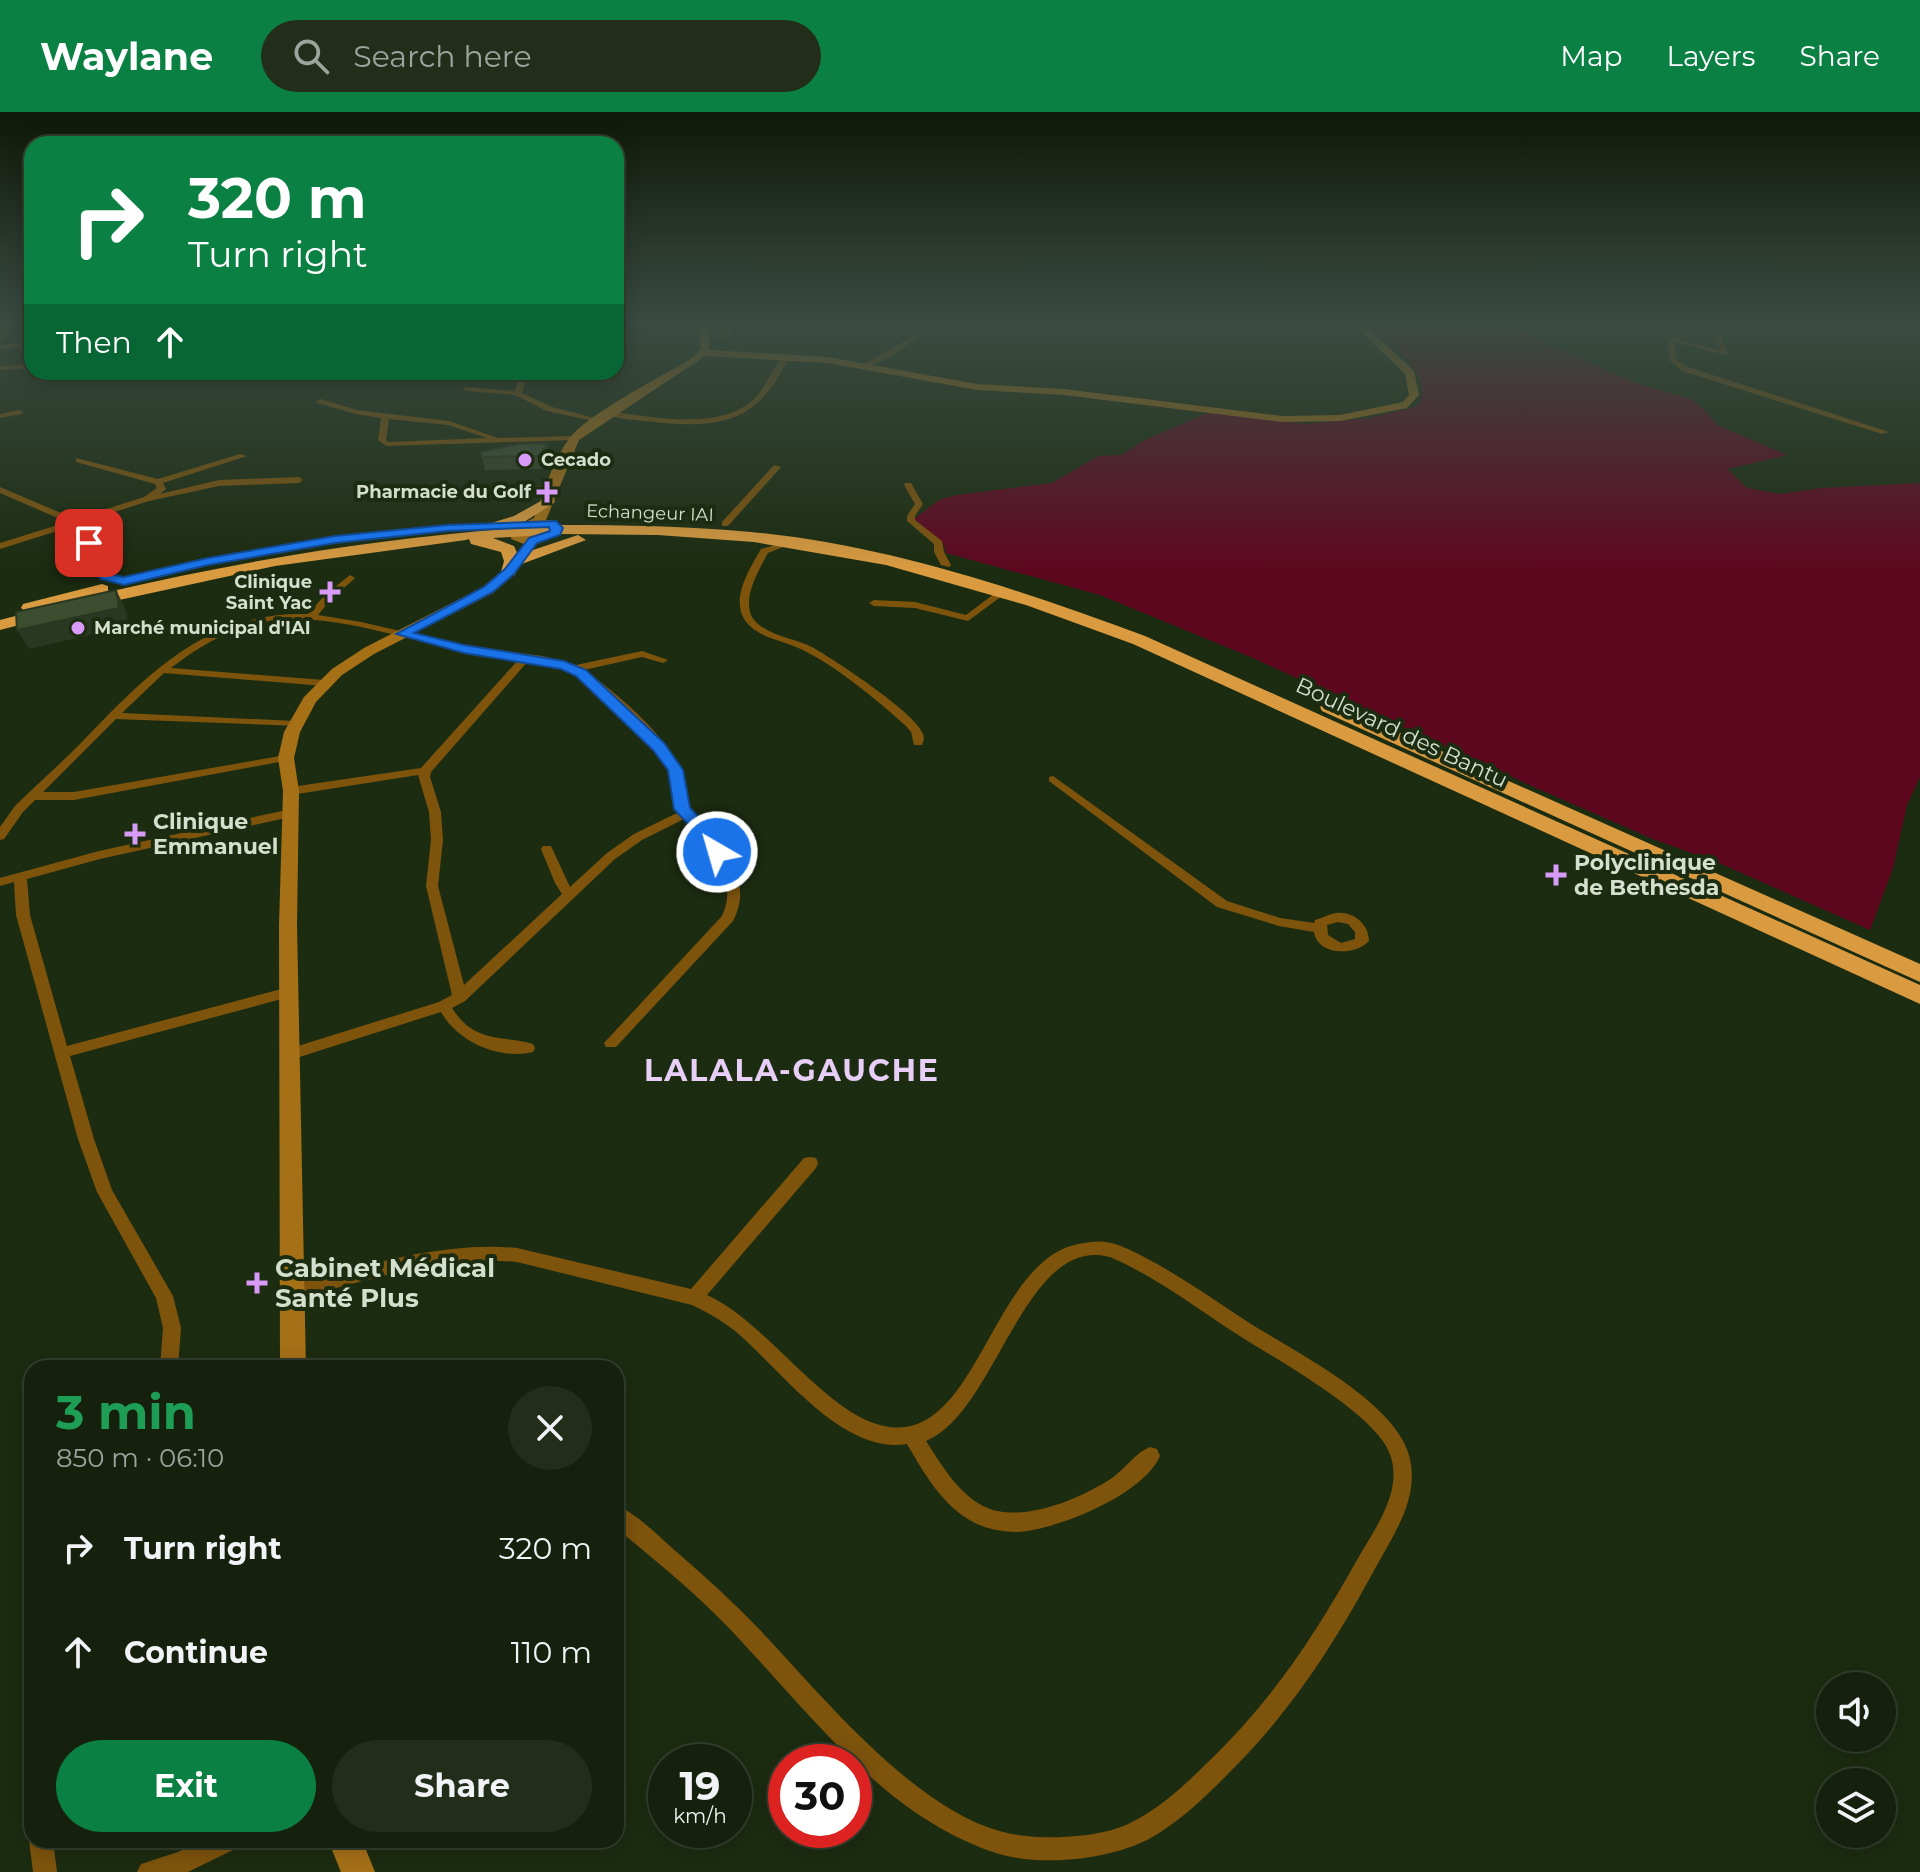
<!DOCTYPE html>
<html lang="en">
<head>
<meta charset="utf-8">
<style>
  body { margin:0; font-family:Montserrat,sans-serif; background:#222e1a; color:#f1f3f6; height:100vh; display:flex; flex-direction:column; font-size:30px; white-space:nowrap }
  * { box-sizing:border-box; margin:0 }
  p { font-size:26px; color:#9da39d }
  .icon { flex:none; width:44px; height:44px; fill:none; stroke:currentColor; stroke-width:2; stroke-linecap:round; stroke-linejoin:round }
  .map { position:relative; flex:1; overflow:hidden }
  .sheet { position:absolute; left:24px; top:1248px; width:600px; height:488px; display:flex; flex-direction:column; background:#15210c; border-radius:24px; box-shadow:0 4px 20px #0003,0 0 0 2px #343e2d }
  .sheet>* { flex:none }
  .hud { position:absolute; left:24px; top:24px; width:600px; height:244px; border-radius:24px; box-shadow:0 4px 20px #0003,0 0 0 2px #343e2d; background:#0b8043; color:#fff; overflow:hidden }
  .buttons { position:absolute; left:1816px; top:1560px; display:grid; gap:16px }
  .buttons a { display:grid; place-items:center; width:80px; height:80px; border-radius:50%; background:#15210c; box-shadow:0 4px 20px #0003,0 0 0 2px #343e2d; font-size:40px }
  .speed { position:absolute; left:648px; top:1632px; display:flex; gap:16px; font-size:40px; font-weight:700; text-align:center }
  .speed>* { display:grid; place-content:center; width:104px; height:104px; border-radius:50%; background:#15210c; box-shadow:0 4px 20px #0003,0 0 0 2px #343e2d; line-height:1 }
  .speed small { font-size:20px; font-weight:400 }
  .speed .limit { border:12px solid #d22; background:#fff; color:#111 }
  .pin { position:absolute; display:grid; place-items:center; width:68px; height:68px; color:#fff; margin:-34px; border-radius:16px; box-shadow:0 4px 12px #0006 }
  .me { position:absolute; width:88px; margin:-44px; rotate:322deg; stroke-linejoin:round; filter:drop-shadow(0 0 6px #0008) }
  .turn { display:flex; align-items:center; gap:28px; height:168px; padding:0 32px; font-size:36px }
  .turn .icon { width:104px; height:104px; stroke-width:2.5 }
  .turn b { display:block; font-size:56px; line-height:68px }
  .then { display:flex; align-items:center; height:76px; padding:0 32px; background:#0003; gap:16px; font-size:30px }
  .round { display:grid; place-items:center; flex:none; width:84px; height:84px; border-radius:42px; background:#222e1a }
  .head { display:flex; align-items:center; justify-content:space-between; height:136px; padding:0 32px }
  h1 { font-size:48px; font-weight:700; line-height:60px; color:#1e9e55 }
  .primary-button { display:flex; gap:16px; margin-top:auto; padding:16px 32px }
  .primary-button a { flex:1; height:92px; border-radius:48px; background:#0b8043; color:#fff; font-size:32px; font-weight:700; line-height:92px; text-align:center }
  .primary-button a+a { background:#222e1a; color:#f1f3f6 }
  ul { padding:0; list-style:none }
  li { display:flex; align-items:center; gap:24px; height:104px; padding:0 32px }
  li div { flex:1 }
  li b { display:block; font-size:30px }
  li em { font-style:normal }
  header { display:flex; align-items:center; gap:48px; box-sizing:border-box; height:112px; padding:0 40px; background:#0b8043; color:#fff }
  header strong { font-size:38px }
  nav { display:flex; gap:44px; margin-inline-start:auto; font-size:28px }
  .search { width:560px; height:72px; background:#222e1a; display:flex; align-items:center; gap:20px; box-sizing:border-box; padding:0 28px; border-radius:44px; color:#9da39d; font-size:30px }
  .map>svg:first-child { display:block }
</style>
</head>
<body>
<header>
<strong>Waylane</strong>
<div class="search"><svg class="icon" aria-label="search" viewBox="0 0 24 24"><circle cx="10" cy="10" r="6"/><path d="M15 15l6 6"/></svg>Search here</div>
<nav><a>Map</a><a>Layers</a><a>Share</a></nav>
</header>
<div class="map">
<svg width="1920" height="1760" viewBox="0 0 1920 1760">
  <rect width="100%" height="100%" fill="#1c2c10"/>
  <path fill="#5e0820" d="M1364 211H1512L1549 233 1638 272 1691 287 1706 299 1717 313 1787 343 1727 357 1747 376 1780 382 1821 376 1920 371V665L1907 693 1893 756 1870 818 1719 751 1653 727 1534 675 1253 546 1100 483 946 441 944 433 914 407 939 388 956 383 1052 371 1099 344 1121 343 1147 327 1210 300 1306 312 1370 306 1418 294C1436 257 1387 233 1364 211Z"/>
  <g fill="none" stroke-linecap="round" stroke-linejoin="round">
    <path fill="#7e540d" fill-rule="evenodd" d="M9 211H16L0 229V223Z
      M727 211H733L730 225 707 226 704 224 725 222Z
      M934 211H943L923 222 889 246 867 255 863 253Z
      M1707 211H1715L1728 241 1725 243 1674 230 1677 248 1688 255 1889 320 1882 322 1682 259 1670 249 1667 227 1697 219ZM1710 215 1720 238 1678 227 1701 221Z
      M32 230V234L0 237V233Z
      M785 243 789 245C759 310 720 317 654 310 638 308 618 308 604 301L608 299C650 305 719 319 753 288 767 275 772 254 785 243Z
      M32 252V256L0 258V254Z
      M152 260H160L164 263 212 264 216 266 212 268 162 267Z
      M368 260H376L369 266 365 264Z
      M520 260H528L522 281 552 295 602 308 598 310 547 299 515 283 466 279 462 277 466 275 515 279Z
      M320 287 357 298 449 309 498 326 575 324 579 326 575 328 386 334 378 328 381 306 356 302 317 291 316 289ZM389 307 448 313 487 326 388 330 386 328Z
      M19 298 23 300 22 302 0 306V302Z
      M240 342 247 344 163 371 166 377 160 382 219 368 299 365 303 368 299 371 219 374 149 389 80 411 94 431 108 462 103 465 98 462 84 431 73 414 0 437V431L67 410 0 381V375L75 407 144 385 157 376 155 372 76 350V346L158 367Z
      M774 353 781 355 728 414H722V410Z
      M905 371H911L923 392 915 404V408L942 429 944 440 951 453 949 455 941 453 934 440V432L907 409V404L915 392 904 373Z
      M557 374V378L554 379 475 381 437 385 433 382 437 379 475 375Z
      M775 433 783 435 768 441C759 458 742 485 752 505 763 523 794 526 812 535 833 547 916 601 923 622 925 627 923 629 922 633H914L911 620 906 614C877 588 832 550 796 535 777 527 748 523 741 500 735 480 751 454 761 437Z
      M350 463 355 466 353 468 331 487 318 503 361 510 465 534 543 544 576 553 642 539 668 548 663 551 642 545 584 558C616 580 667 624 682 660 687 672 684 686 689 697 693 706 703 713 709 721 732 747 751 775 733 809L616 935H606L604 931 722 804C740 766 708 734 684 707L642 728 615 747 465 889 452 896C474 931 499 923 533 932L535 936 533 940C499 948 458 930 441 900L290 948 285 946 283 942 285 938 439 890 452 883 426 774 431 728 429 700 418 663 291 683 285 679 291 675 421 656 519 547C492 544 466 541 440 534 383 521 318 498 258 511 226 518 197 536 171 556L324 568 329 571 324 574 164 561 122 601 295 609 301 612 299 614 116 607 43 680H74L286 643 290 644V648L74 688H35L23 700 4 727 0 728V715L15 694C35 674 57 655 77 635 144 566 204 499 308 502L325 483ZM529 548C544 551 559 553 572 560 601 575 655 628 669 657 676 671 673 687 679 700L634 722 607 741 570 775 551 734H543L541 737 555 771 562 782 464 873 438 774 443 728 441 700 430 665 431 660Z
      M998 479 1006 481 968 509 915 496 874 494 869 491 874 488 915 490 966 503Z
      M1053 664 1227 789 1280 806 1314 811 1315 808C1322 806 1329 802 1336 801 1353 799 1369 812 1369 829 1355 844 1318 844 1314 820L1279 814 1217 795 1049 669V665ZM1338 810 1348 812 1355 820V827L1341 831 1328 823 1327 813Z
      M291 697 295 698 297 701 295 704 100 747 27 767 30 803 67 934 289 875 296 880 289 885 70 944 94 1027 112 1078 173 1184 181 1216 178 1256H160L163 1216 156 1186 97 1080 78 1027 16 803 14 770 0 774V766L99 739Z
      M810 1045 816 1046 818 1051 816 1056 707 1183C769 1211 827 1306 889 1315 978 1327 992 1149 1078 1132 1099 1128 1108 1128 1128 1137 1171 1157 1211 1186 1251 1212 1296 1240 1391 1288 1408 1340 1423 1385 1391 1426 1371 1464 1330 1539 1288 1603 1227 1663 1203 1687 1177 1712 1147 1728 1107 1748 1039 1755 996 1741 877 1702 802 1589 717 1504 685 1472 650 1444 616 1416V1393C639 1403 660 1426 679 1442 707 1466 734 1491 759 1517 822 1583 913 1697 1003 1720 1037 1729 1101 1727 1132 1710 1160 1696 1184 1674 1206 1652 1272 1589 1313 1526 1357 1448 1375 1416 1405 1378 1389 1340 1373 1300 1272 1245 1235 1221 1194 1194 1154 1164 1110 1145 1024 1122 997 1300 926 1329 941 1352 957 1380 983 1394 1020 1413 1080 1387 1112 1366 1125 1357 1135 1341 1150 1335L1157 1337 1160 1344C1143 1383 1057 1418 1017 1420 1002 1420 987 1417 975 1411 943 1395 924 1361 907 1332 841 1343 780 1256 735 1219 721 1208 707 1200 692 1193L517 1150C442 1143 366 1169 294 1187L288 1184 285 1179 288 1174 294 1171C366 1154 442 1129 517 1136L691 1177 804 1046Z
      M32 1722V1728H53L57 1760H33L29 1728Z
      M203 1728H241L237 1736 188 1760H137L141 1752 178 1740Z"/>
    <path fill="#a67017" fill-rule="evenodd" d="M698 211H708L710 238 828 245 977 272 1064 277 1283 304 1340 303 1403 290 1409 283 1405 262 1352 211H1363L1414 259 1419 283 1407 296 1340 309 1283 310 1064 283 977 278 828 251 705 244 579 328 546 408 556 409 563 419 562 422 537 432 514 463 493 481 374 542 342 563 316 590 300 620 294 646 299 679 297 813 306 1256H280L279 813 283 679 278 646 284 620 304 585 332 557 364 536 483 475 504 457 524 432 511 427 513 416 534 406C544 381 552 349 569 327 587 302 663 264 692 246L701 237ZM536 414 550 418 537 425 523 423 525 418Z
      M328 1728H362L375 1760H341Z"/>
    <path fill="#da9b40" fill-rule="evenodd" d="M548 385 555 389 553 392 524 410 496 417 488 412 514 404Z
      M562 413C625 413 688 414 751 420 887 433 1018 477 1145 524L1920 873V892L1133 532 1026 493 886 453 754 430 658 423 562 422 493 426 514 434 518 443 578 423 586 428 519 453 515 463 509 465 501 460 504 449 501 440 471 432 469 427 466 428 275 454 87 495 81 494 80 488 50 496 56 500 54 504 0 518V508L27 501 21 496 23 492 102 472 108 474V480C258 445 408 422 562 413Z
      M1329 589 1920 852V870L1322 599 1320 595Z"/>
  </g>
  <path fill="#344328" d="M735 211H748V214L735 215Z
    M856 211H894L893 221H857Z
    M547 331 550 343 544 357 485 358 482 345Z"/>
  <path fill="#2a3721" d="M547 331 550 343 544 357 541 344Z
    M116 478 125 496 129 514 29 537 17 518Z"/>
  <path fill="#3c4e2f" stroke="#2a3721" stroke-width="2" d="M856 211H893V212H856Z
    M547 331 541 344 482 345 481 340 518 332Z
    M116 478 119 496 17 518 16 500Z"/>
  <linearGradient id="sky" x2="0" y2="1"><stop stop-color="#0f1809"/><stop offset="0.46" stop-color="#3a4b42"/><stop offset="1" stop-color="#3a4b42" stop-opacity="0"/></linearGradient>
  <rect width="1920" height="458" fill="url(#sky)"/>
  <path fill="#1a73e8" stroke="#114b97" stroke-width="2" d="M556 409 563 416 560 423 537 431 514 462 493 480 414 521 464 533 564 549 586 558 664 631 683 658 690 696 713 720 725 740 722 744H711L701 726 674 697 668 658 653 638 576 564 561 557 464 541 396 522 484 475 505 457 529 426 550 419 549 415 447 419 335 431 208 453 124 473 100 467 84 431 94 428 109 462 124 465 208 446 335 424 447 413Z"/>
  <g fill="#d89bf8" stroke="#1c2c10" stroke-width="3">
    <circle cx="525" cy="348" r="8"/>
    <path d="M543 368h8v8h8v8h-8v8h-8v-8h-8v-8h8z"/>
    <path d="M326 468h8v8h8v8h-8v8h-8v-8h-8v-8h8z"/>
    <circle cx="78" cy="516" r="8"/>
    <path d="M131 710h8v8h8v8h-8v8h-8v-8h-8v-8h8z"/>
    <path d="M1552 751h8v8h8v8h-8v8h-8v-8h-8v-8h8z"/>
    <path d="M253 1159h8v8h8v8h-8v8h-8v-8h-8v-8h8z"/>
  </g>
  <g text-anchor="middle" stroke-width="8" stroke-linejoin="round" paint-order="stroke">
    <g font-size="18" font-weight="bold" fill="#d4dfcd" stroke="#1c2c10" text-anchor="start">
      <text x="541" y="354">Cecado</text>
      <text x="531" y="386" text-anchor="end">Pharmacie du Golf</text>
      <text x="312" y="476" text-anchor="end">Clinique<tspan x="312" dy="21">Saint Yac</tspan></text>
      <text x="94" y="522">Marché municipal d'IAI</text>
    </g>
    <g font-size="18" fill="#d4dfcd" stroke="#1c2c10">
      <text transform="translate(650 401) rotate(2)" y="6">Echangeur IAI</text>
    </g>
    <g font-size="22" fill="#d4dfcd" stroke="#1c2c10">
      <text transform="translate(1402 620) rotate(25)" y="8">Boulevard des Bantu</text>
    </g>
    <g font-size="22" font-weight="bold" fill="#d4dfcd" stroke="#1c2c10" text-anchor="start">
      <text x="153" y="717">Clinique<tspan x="153" dy="25">Emmanuel</tspan></text>
      <text x="1574" y="758">Polyclinique<tspan x="1574" dy="25">de Bethesda</tspan></text>
    </g>
    <g font-size="26" font-weight="bold" fill="#d4dfcd" stroke="#1c2c10" text-anchor="start">
      <text x="275" y="1165">Cabinet Médical<tspan x="275" dy="30">Santé Plus</tspan></text>
    </g>
    <g font-size="30" font-weight="bold" letter-spacing="2" fill="#e8cff7" stroke="#1c2c10">
      <text x="792" y="969">LALALA-GAUCHE</text>
    </g>
  </g>
</svg>
<div class="buttons">
<a><svg class="icon" aria-label="sound" viewBox="0 0 24 24"><path d="M4 9h4l5-4v14l-5-4H4zM17 9q2 3 0 6"/></svg></a>
<a><svg class="icon" aria-label="layers" viewBox="0 0 24 24"><path d="M12 4l9 5-9 5-9-5zM3 14l9 5 9-5"/></svg></a>
</div>
<div class="speed"><div>19<small>km/h</small></div><div class="limit">30</div></div>
<div class="pin" style="left:89px;top:431px;background:#d93025"><svg class="icon" aria-label="arrive" viewBox="0 0 24 24"><path d="M6 21V4h12l-3 4 3 4H6"/></svg></div>
<svg class="me" style="left:717px;top:740px" viewBox="-20 -20 40 40"><circle r="17" fill="#1a73e8" stroke="#fff" stroke-width="3"/><path d="M0-11L8 9 0 5-8 9z" fill="#fff"/></svg>
<div class="hud">
<div class="turn"><svg class="icon" aria-label="right" viewBox="0 0 24 24"><path d="M7 20v-9h11M14 6l5 5-5 5"/></svg><div><b>320 m</b>Turn right</div></div>
<div class="then">Then<svg class="icon" aria-label="ahead" viewBox="0 0 24 24"><path d="M12 20V5M6 11l6-6 6 6"/></svg></div>
</div>
<section class="sheet">
<div class="head"><div><h1>3 min</h1><p>850 m · 06:10</p></div><a class="round"><svg class="icon" aria-label="close" viewBox="0 0 24 24"><path d="M6 6l12 12M18 6L6 18"/></svg></a></div>
<ul>
<li><svg class="icon" aria-label="right" viewBox="0 0 24 24"><path d="M7 20v-9h11M14 6l5 5-5 5"/></svg><div><b>Turn right</b></div><em>320 m</em></li>
<li><svg class="icon" aria-label="ahead" viewBox="0 0 24 24"><path d="M12 20V5M6 11l6-6 6 6"/></svg><div><b>Continue</b></div><em>110 m</em></li>
</ul>
<div class="primary-button"><a>Exit</a><a>Share</a></div>
</section>
</div>
</body>
</html>
